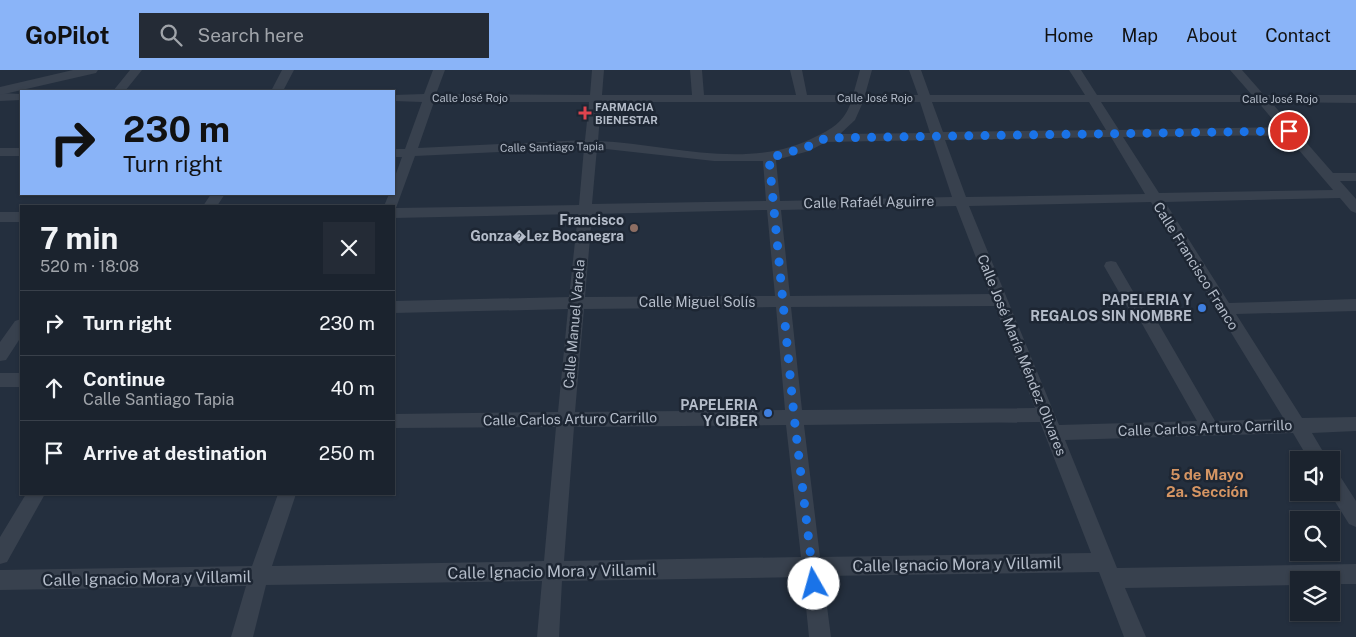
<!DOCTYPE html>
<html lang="en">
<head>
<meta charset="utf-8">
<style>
  body { margin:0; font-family:"Public Sans",sans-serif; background:#242b36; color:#f1f3f6; height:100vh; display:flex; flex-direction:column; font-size:19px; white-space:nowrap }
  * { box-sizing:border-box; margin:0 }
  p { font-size:16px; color:#a0a4aa }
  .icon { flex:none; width:28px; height:28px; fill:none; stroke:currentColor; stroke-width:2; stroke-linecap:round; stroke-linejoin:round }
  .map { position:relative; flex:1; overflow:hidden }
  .panel { position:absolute; left:20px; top:135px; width:375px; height:290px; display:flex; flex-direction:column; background:#1b232e; border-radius:0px; box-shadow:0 1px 4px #0004,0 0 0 1px #39404a }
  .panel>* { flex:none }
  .guide { position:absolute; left:20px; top:20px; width:375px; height:105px; border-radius:0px; box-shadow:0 1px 4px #0004,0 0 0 1px #39404a; background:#8ab4f8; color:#111; overflow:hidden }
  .tools { position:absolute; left:1290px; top:381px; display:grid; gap:10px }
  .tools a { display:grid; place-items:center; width:50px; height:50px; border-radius:0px; background:#1b232e; box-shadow:0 1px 4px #0004,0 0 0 1px #39404a; font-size:25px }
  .pin { position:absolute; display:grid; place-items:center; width:42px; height:42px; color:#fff; margin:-21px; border:2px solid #fff; border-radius:50%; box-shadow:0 1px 5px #0007 }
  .me { position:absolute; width:55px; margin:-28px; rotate:353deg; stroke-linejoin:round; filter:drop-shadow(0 0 4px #0008) }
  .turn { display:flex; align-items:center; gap:18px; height:105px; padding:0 20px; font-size:22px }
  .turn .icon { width:65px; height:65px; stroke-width:2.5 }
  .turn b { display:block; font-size:35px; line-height:42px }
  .round { display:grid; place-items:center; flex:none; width:52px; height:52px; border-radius:0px; background:#242b36 }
  .headline { display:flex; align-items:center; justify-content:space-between; height:85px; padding:0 20px }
  h1 { font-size:30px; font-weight:700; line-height:38px }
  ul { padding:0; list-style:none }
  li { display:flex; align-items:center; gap:15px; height:65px; padding:0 20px; border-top:1px solid #39404a }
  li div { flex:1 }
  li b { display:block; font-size:19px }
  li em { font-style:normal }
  header { display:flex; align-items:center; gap:30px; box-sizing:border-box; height:70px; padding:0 25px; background:#8ab4f8; color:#111 }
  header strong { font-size:24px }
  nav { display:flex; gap:28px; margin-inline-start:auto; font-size:18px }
  .search { width:350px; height:45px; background:#242b36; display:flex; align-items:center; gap:12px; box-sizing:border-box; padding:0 18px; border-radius:0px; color:#a0a4aa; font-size:19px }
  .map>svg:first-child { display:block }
</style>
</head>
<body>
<header>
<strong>GoPilot</strong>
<div class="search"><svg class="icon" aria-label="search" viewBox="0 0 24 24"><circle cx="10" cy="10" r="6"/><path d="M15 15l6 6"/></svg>Search here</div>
<nav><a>Home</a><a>Map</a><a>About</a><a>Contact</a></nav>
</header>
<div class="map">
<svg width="1356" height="567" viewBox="0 0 1356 567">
  <rect width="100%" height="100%" fill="#242f3e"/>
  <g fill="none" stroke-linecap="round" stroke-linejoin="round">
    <path fill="#38414e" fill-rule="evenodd" d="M130 0H142L125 21H113Z
      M282 0H294L283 21H271Z
      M433 0H445L436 24 590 25 592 0H604L602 25H692L690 0H702L704 25H796L790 0H802L807 25H853L860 0H872L865 25H918L909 0H921L930 25H1085L1069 0H1081L1097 25H1252L1230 0H1242L1264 25H1356V33L1271 32 1333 103H1356V111H1340L1356 129V143L1351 141 1340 128 1165 132 1229 233 1356 229V241L1236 244 1302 348 1356 347V361L1312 363 1328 390H1309L1293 363 1065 370 1117 498 1356 494V514H1331V510H1299V515L1125 518 1146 567H1124L1099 502 823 506 831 567H809L803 507 562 511 559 567H537L542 511 266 515 253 567H231L246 516 0 520V500L252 496 278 424H296L272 496 544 491 556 357 394 358V344L558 342 568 239 394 243V231L569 227 578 144 394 148V136H384L389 124H394V109L402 87H394V79H405L422 32 394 31V25L424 24ZM434 32H589L585 70 418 78ZM601 32H851C845 50 834 58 817 66 750 102 669 74 598 71ZM863 32H920L930 63 840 64 855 50ZM932 32H1089L1106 60 943 62ZM1101 32H1258L1279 57 1119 60ZM1286 65 1333 120 1159 123 1123 67ZM1111 67 1145 124 966 127 945 70ZM933 70 952 127 780 131 776 90 809 81 826 72ZM584 78 579 135 396 138 415 86ZM597 78 714 91H763L766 131 592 134ZM1151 132 1284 349 1215 351 1153 244 1141 235 1116 192 1111 191 1106 192 1104 196 1131 243 1141 252 1197 351 1059 355 969 136ZM956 136 990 224 790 226 781 140ZM767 140 775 226 585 227 592 144ZM995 236 1035 338 802 340 791 237ZM776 237 785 340 575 342 584 239ZM1040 352 1091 483 820 487 804 355ZM786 355 801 487 564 491 574 357Z
      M0 23 21 24V30L0 31Z
      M0 78H21V86H0Z
      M211 124H225L217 136H203Z
      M0 142H21V152H0Z
      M21 249V267L6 290 0 291V272L15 251Z
      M0 303H21V317H0Z
      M1331 401 1338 403 1356 431V457L1349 454 1329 422H1331Z
      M26 424H45L7 492 0 494V467Z"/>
    <path fill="#38414e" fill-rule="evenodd" d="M73 0H98L96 3 0 25V17Z"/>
  </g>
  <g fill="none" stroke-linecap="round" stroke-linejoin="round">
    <path stroke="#1a73e8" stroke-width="9" stroke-dasharray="0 16.2" d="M814 514 794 346 769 88 807 77 826 68 1289 61"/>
  </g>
  <path fill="#e0444e" stroke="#1d2633" stroke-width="2" d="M582.5 35.5h5v5h5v5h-5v5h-5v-5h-5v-5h5z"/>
  <circle fill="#8d6e63" stroke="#1d2633" stroke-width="2" cx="634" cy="158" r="5"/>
  <g fill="#3f7fe0" stroke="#1d2633" stroke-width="2">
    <circle cx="1202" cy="238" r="5"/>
    <circle cx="768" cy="343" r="5"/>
  </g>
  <g text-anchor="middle" stroke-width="5" stroke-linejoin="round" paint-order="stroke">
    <g font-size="11" fill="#b4bcc9" stroke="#1d2633">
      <text x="470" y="32">Calle José Rojo</text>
      <text x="875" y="32">Calle José Rojo</text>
      <text x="1280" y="33">Calle José Rojo</text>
      <text transform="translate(552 77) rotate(-1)" y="4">Calle Santiago Tapia</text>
    </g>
    <g font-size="11" font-weight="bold" fill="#b4bcc9" stroke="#1d2633" text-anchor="start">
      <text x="595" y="41">FARMACIA<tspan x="595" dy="13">BIENESTAR</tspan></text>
    </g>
    <g font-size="14" fill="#b4bcc9" stroke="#1d2633">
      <text transform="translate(869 132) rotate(-1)" y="5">Calle Rafaél Aguirre</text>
      <text transform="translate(1196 196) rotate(58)" y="5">Calle Francisco Franco</text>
      <text x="697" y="237">Calle Miguel Solís</text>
      <text transform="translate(574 254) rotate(-85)" y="5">Calle Manuel Varela</text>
      <text transform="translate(1022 285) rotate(68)" y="5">Calle José María Méndez Olivares</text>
      <text transform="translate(570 349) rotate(-1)" y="5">Calle Carlos Arturo Carrillo</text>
      <text transform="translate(1205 358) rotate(-2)" y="5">Calle Carlos Arturo Carrillo</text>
    </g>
    <g font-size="14" font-weight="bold" fill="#b4bcc9" stroke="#1d2633" text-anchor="end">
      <text x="624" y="155">Francisco<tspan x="624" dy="16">Gonza�Lez Bocanegra</tspan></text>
      <text x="1192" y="235">PAPELERIA Y<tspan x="1192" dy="16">REGALOS SIN NOMBRE</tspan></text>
      <text x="758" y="340">PAPELERIA<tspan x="758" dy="16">Y CIBER</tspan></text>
    </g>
    <g font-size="15" font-weight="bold" fill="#d59563" stroke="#1d2633">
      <text x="1207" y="410">5 de Mayo<tspan x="1207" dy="17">2a. Sección</tspan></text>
    </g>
    <g font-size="16" fill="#b4bcc9" stroke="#1d2633">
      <text transform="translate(957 494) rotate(-1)" y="6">Calle Ignacio Mora y Villamil</text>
      <text transform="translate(552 501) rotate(-1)" y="6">Calle Ignacio Mora y Villamil</text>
      <text transform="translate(147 508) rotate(-1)" y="6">Calle Ignacio Mora y Villamil</text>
    </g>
  </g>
</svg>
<div class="tools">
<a><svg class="icon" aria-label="sound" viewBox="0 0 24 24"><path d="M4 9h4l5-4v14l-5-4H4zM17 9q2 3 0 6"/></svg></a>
<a><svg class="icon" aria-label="search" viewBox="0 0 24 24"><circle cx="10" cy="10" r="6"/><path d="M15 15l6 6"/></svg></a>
<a><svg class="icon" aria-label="layers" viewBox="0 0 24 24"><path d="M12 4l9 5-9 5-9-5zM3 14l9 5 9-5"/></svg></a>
</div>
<div class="pin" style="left:1289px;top:61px;background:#d93025"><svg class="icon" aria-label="arrive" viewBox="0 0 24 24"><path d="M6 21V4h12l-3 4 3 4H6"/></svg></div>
<svg class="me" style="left:814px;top:514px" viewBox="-20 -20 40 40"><circle r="19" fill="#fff"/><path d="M0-13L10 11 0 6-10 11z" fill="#1a73e8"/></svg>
<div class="guide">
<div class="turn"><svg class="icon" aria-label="right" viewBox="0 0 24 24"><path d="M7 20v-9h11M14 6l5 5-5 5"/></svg><div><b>230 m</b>Turn right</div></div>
</div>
<section class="panel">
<div class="headline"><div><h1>7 min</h1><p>520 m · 18:08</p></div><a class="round"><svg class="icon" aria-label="close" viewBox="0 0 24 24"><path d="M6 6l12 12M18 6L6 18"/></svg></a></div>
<ul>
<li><svg class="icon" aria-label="right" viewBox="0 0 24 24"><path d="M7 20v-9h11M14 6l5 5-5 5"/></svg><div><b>Turn right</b></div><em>230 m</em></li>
<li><svg class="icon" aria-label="ahead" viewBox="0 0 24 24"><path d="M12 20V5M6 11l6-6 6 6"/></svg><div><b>Continue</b><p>Calle Santiago Tapia</p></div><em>40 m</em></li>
<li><svg class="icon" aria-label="arrive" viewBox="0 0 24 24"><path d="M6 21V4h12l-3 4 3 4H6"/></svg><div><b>Arrive at destination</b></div><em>250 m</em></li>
</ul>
</section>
</div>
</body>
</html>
